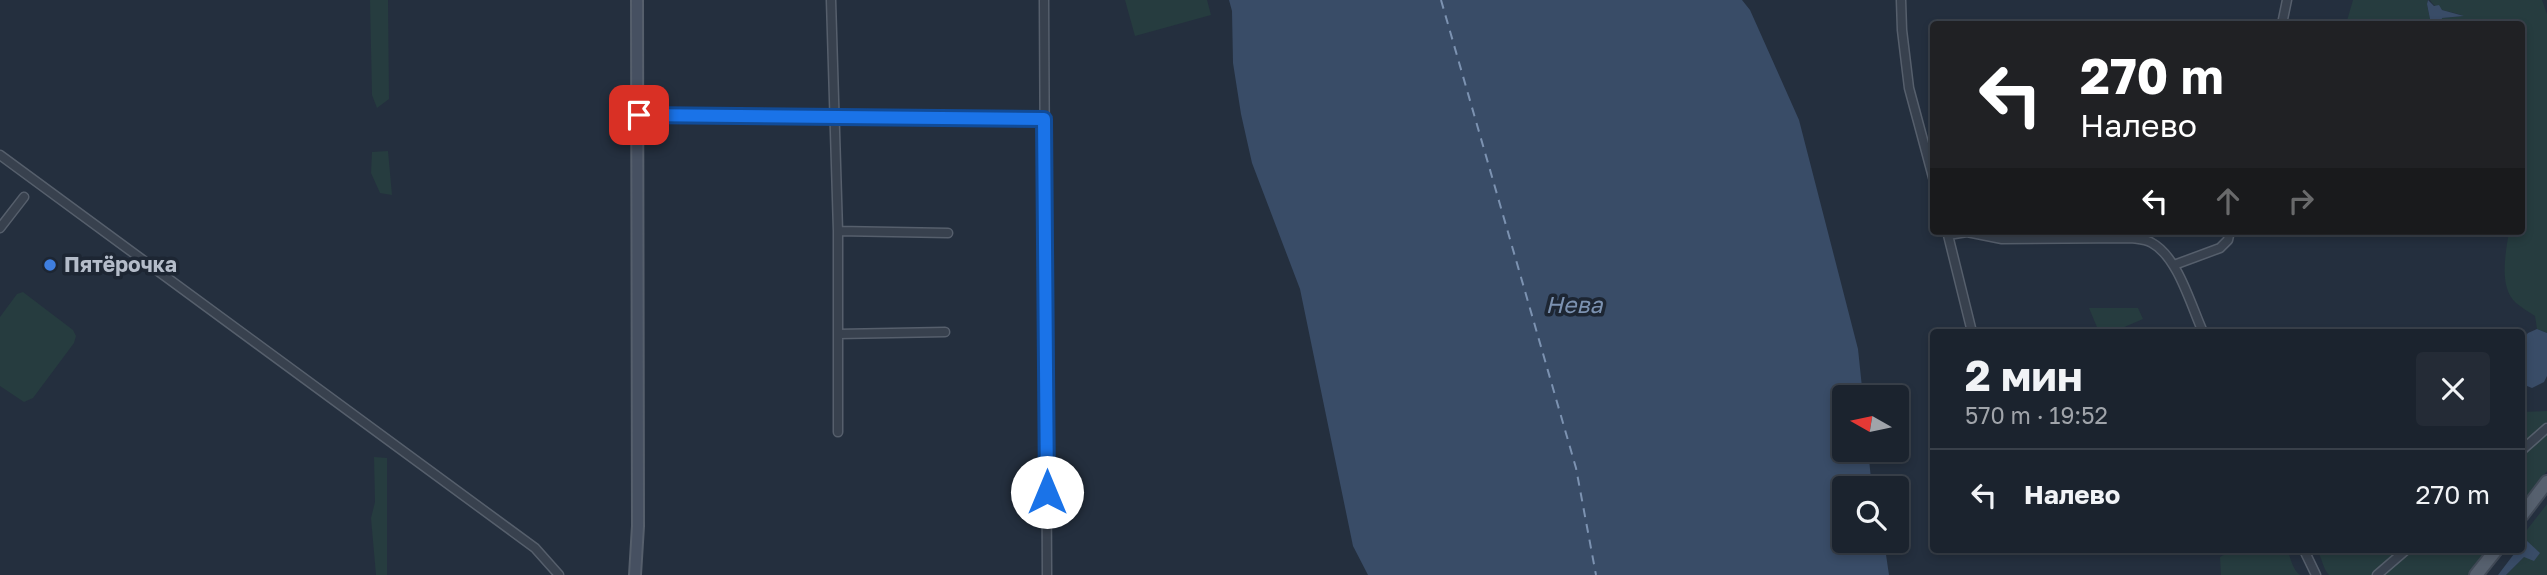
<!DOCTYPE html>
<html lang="ru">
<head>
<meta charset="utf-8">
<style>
  body { margin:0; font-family:"Golos Text",sans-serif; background:#242b36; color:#f1f3f6; height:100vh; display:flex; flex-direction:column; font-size:26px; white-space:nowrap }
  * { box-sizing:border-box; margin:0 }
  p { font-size:23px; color:#a0a4aa }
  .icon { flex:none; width:38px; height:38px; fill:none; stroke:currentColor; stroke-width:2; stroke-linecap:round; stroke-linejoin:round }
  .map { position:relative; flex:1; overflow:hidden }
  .drawer { position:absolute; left:1930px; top:329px; width:595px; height:224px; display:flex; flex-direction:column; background:#1b232e; border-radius:7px; box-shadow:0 4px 10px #0003,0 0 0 2px #39404a }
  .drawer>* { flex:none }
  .top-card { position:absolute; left:1930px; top:21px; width:595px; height:214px; border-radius:7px; box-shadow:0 4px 10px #0003,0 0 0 2px #39404a; background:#202124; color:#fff; overflow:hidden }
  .needle { width:46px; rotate:279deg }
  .buttons { position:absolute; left:1832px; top:385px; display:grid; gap:14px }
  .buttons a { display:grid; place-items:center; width:77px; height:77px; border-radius:7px; background:#1b232e; box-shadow:0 4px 10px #0003,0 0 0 2px #39404a; font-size:35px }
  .pin { position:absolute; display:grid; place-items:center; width:60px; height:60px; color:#fff; margin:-30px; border-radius:14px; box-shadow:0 4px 10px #0006 }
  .me { position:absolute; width:77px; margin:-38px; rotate:0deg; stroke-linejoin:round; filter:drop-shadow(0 0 5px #0008) }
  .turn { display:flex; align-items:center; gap:24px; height:147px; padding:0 35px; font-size:32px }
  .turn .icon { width:91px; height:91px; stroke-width:2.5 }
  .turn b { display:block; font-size:49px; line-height:60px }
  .lanes { display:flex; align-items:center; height:66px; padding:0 35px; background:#0003; justify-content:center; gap:35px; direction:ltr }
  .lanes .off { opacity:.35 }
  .round { display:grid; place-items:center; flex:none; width:74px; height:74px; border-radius:7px; background:#242b36 }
  .summary { display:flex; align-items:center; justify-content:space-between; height:119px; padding:0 35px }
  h1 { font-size:42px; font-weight:700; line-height:52px }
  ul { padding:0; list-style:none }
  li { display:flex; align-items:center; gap:21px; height:91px; padding:0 35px; border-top:2px solid #39404a }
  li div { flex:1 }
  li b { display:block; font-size:26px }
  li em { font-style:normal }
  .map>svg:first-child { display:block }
</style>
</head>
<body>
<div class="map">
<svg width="2547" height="575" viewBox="0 0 2547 575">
  <rect width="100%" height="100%" fill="#242f3e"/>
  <path fill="#263c3f" d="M370 0H388L389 99 377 108 372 95Z
    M1125 0H1207L1211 15 1135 36Z
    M2353 0H2428L2427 4 2431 24H2346Z
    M2430 0H2542L2547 14V333L2537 329 2535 316C2529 312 2522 308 2516 303 2498 287 2506 252 2509 231H2522V24H2441L2442 18 2463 16C2451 10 2438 13 2430 0Z
    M388 151 392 195 380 193 371 173 372 152Z
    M23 292 73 330 76 336 74 343 33 398 24 402 0 386V317L17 294Z
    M2089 308H2138L2143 319 2122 328 2119 332H2099Z
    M2547 411V422L2522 445V412Z
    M2547 431V471L2522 504V453Z
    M374 457 387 458V575H376L371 518 375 502Z
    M2547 504V575H2506L2524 557 2527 541 2522 544V536Z
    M2232 550H2287C2291 558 2292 569 2300 575H2221L2220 557Z
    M2317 550H2402L2372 575H2329C2323 569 2322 558 2317 550Z
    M2411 550H2487L2468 575H2382Z"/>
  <path fill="#394c67" d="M1229 0H1742L1750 10 1799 120 1858 349 1863 397H1844V450H1868L1872 488H1844V541H1884L1889 575H1368L1353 546 1300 289 1252 163 1241 114 1233 63 1232 11Z
    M2428 0 2434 6 2439 5 2442 10 2464 16 2442 18 2441 24H2431L2427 4Z
    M2537 329 2547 333V376L2544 382 2532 388 2522 384V340L2528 333Z
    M2526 540 2540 553 2534 561 2524 557 2506 575H2498L2517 550H2522V544Z"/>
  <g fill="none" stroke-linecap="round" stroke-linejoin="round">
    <path stroke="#7c92b1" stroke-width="2" stroke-dasharray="9 7" stroke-linecap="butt" d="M1441 0 1576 468 1596 575"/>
    <defs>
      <path id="street" d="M831 0 838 231V432
        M1044 0 1047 575
        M1901 0 1902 30 1909 88 1934 181
        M2282 24 2287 0
        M639 115 1044 119
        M0 155 535 548 559 575
        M0 228 24 197
        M838 231 948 233
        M1947 231 1972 332
        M1948 235 1967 232 2002 239 2131 238C2138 239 2146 239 2152 243 2178 257 2191 306 2203 332
        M2174 265 2220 248 2228 240 2230 231
        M838 334 945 332
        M2522 450 2547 428
        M2304 550 2316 575
        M2377 575 2406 550"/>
      <path id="secondary" d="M635 575 638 526 637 0"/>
      <path id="primary" d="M2522 515 2547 482
        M2476 575 2496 550"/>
    </defs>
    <use href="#street" stroke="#565f6c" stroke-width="11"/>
    <use href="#secondary" stroke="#565f6c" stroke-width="14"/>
    <use href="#primary" stroke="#414a57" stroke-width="16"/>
    <use href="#street" stroke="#38414e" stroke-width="8"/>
    <use href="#secondary" stroke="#465061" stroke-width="10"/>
    <use href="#primary" stroke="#56606e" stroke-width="12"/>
  </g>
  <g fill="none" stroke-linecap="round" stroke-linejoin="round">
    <defs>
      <path id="route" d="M639 115 1044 119 1047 492"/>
    </defs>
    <use href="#route" stroke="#114b97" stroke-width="18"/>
    <use href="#route" stroke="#1a73e8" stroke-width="12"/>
  </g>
  <circle fill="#3f7fe0" stroke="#1d2633" stroke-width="2.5" cx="50" cy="265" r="7"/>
  <g text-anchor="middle" stroke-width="7" stroke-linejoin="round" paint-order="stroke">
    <g font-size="21" font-weight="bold" fill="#b4bcc9" stroke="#1d2633" text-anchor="start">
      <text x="64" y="272">Пятёрочка</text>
    </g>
    <g font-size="23" font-style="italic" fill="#7c92b1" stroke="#1d2633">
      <text x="1574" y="313">Нева</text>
    </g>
  </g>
</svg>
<div class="buttons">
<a><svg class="needle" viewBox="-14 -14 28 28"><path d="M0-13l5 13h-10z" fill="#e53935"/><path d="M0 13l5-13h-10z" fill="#a0a4aa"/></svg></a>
<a><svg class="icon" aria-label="search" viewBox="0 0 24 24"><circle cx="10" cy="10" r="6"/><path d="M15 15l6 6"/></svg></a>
</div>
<div class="pin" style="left:639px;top:115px;background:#d93025"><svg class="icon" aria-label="arrive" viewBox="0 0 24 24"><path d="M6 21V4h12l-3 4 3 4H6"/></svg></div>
<svg class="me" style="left:1047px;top:492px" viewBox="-20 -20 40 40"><circle r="19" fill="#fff"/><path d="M0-13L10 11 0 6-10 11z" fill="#1a73e8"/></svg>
<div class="top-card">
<div class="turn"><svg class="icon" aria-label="left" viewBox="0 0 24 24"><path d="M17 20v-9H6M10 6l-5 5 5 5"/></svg><div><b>270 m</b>Налево</div></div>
<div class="lanes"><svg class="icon" aria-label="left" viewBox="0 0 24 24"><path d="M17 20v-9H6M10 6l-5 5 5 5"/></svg><svg class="icon off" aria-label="ahead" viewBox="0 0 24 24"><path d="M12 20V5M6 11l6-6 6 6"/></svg><svg class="icon off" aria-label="right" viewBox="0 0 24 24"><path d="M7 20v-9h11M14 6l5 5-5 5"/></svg></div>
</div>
<section class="drawer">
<div class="summary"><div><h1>2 мин</h1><p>570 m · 19:52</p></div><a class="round"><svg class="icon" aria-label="close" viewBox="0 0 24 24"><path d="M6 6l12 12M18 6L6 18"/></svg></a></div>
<ul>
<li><svg class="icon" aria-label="left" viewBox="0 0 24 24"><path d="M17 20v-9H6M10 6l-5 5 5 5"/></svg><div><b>Налево</b></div><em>270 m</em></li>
</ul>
</section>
</div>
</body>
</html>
